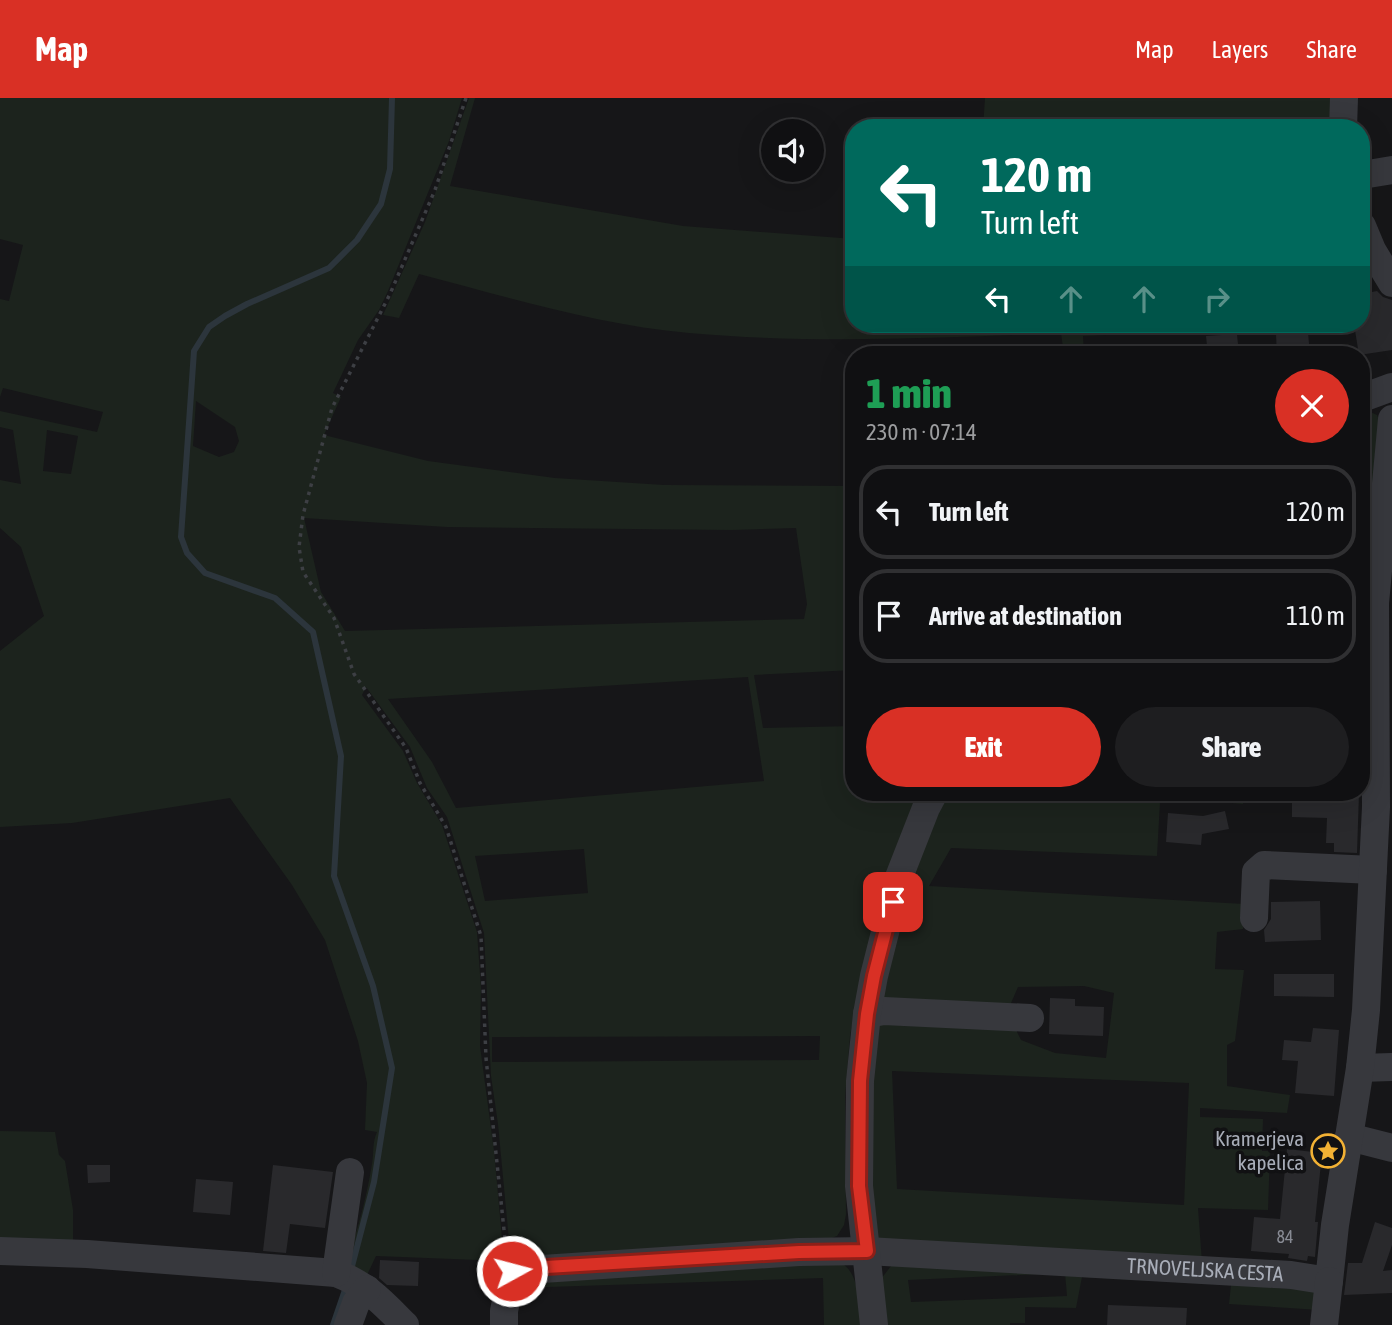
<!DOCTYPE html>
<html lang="en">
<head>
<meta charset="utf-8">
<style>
  body { margin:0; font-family:"Asap Condensed",sans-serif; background:#1e1e20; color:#f1f3f6; height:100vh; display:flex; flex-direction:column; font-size:26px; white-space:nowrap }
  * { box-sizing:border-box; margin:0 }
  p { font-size:23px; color:#9c9d9f }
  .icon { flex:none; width:38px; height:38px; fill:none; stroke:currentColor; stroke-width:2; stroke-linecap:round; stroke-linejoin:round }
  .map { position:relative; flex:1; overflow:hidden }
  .details { position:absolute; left:845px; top:248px; width:525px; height:455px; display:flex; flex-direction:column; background:#101012; border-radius:28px; box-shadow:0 7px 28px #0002,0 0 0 2px #303032 }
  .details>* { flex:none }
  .top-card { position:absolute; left:845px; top:21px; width:525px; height:214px; border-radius:28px; box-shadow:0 7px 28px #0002,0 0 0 2px #303032; background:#00695c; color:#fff; overflow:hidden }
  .controls { position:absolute; left:761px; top:21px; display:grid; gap:14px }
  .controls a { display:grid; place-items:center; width:63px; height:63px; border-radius:50%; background:#101012; box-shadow:0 7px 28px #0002,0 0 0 2px #303032; font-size:35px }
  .pin { position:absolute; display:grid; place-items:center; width:60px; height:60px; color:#fff; margin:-30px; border-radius:14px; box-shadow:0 4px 10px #0006 }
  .me { position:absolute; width:77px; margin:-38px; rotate:83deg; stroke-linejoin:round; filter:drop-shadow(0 0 5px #0008) }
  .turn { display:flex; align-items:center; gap:24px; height:147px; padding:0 21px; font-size:32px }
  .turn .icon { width:91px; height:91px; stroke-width:2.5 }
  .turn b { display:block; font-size:49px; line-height:60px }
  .lanes { display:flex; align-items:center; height:66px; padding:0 21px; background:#0003; justify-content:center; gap:35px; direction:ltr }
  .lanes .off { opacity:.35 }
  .round { display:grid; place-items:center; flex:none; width:74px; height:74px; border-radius:37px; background:#1e1e20 }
  .headline { display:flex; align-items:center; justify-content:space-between; height:119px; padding:0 21px }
  h1 { font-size:42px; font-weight:800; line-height:52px; color:#1e9e55 }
  .action { display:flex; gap:14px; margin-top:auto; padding:14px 21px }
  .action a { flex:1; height:80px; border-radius:42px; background:#d93025; color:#fff; font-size:28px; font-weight:800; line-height:80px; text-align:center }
  .action a+a { background:#1e1e20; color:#f1f3f6 }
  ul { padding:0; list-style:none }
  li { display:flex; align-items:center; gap:21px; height:94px; margin:0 14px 10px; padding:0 7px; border:4px solid #303032; border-radius:28px }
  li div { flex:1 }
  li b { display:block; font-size:26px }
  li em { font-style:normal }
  header { display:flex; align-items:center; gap:42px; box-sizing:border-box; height:98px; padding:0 35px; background:#d93025; color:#fff }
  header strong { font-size:33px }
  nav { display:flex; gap:38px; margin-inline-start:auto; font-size:24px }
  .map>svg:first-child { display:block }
</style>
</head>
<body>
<header>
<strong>Map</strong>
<nav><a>Map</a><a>Layers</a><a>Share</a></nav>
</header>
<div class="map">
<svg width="1392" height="1227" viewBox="0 0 1392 1227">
  <rect width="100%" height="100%" fill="#161618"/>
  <path fill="#1c231d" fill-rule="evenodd" d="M0 0H462L449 43 388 193 379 212 358 242 333 295 341 299 324 337 428 363 555 380 664 387 854 388V572L754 577 763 630 854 628V695H923L864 863 850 938 845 999 846 1116 844 1127 837 1138 818 1145 515 1163 510 1153 498 1026 491 978 484 835 447 719 427 690 410 649 366 589 362 597 403 653 417 685 442 727 477 834 481 890 480 948 494 1053 504 1163 376 1158 367 1177 343 1167C357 1141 367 1096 372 1066 374 1055 372 1045 377 1034L365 1032 367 985 358 943 325 842 292 787 230 700 72 725 0 729V553L44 518 21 449 0 430V382L21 386 13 332 0 329V313L97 334 103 314 3 290 0 299V201L9 203 23 147 0 141ZM196 303 235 329 239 343 234 354 219 359 193 348ZM47 332 78 338 71 376 43 373ZM304 420 447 429 731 432 796 430 807 506 804 521 345 533 321 494ZM748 579 764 683 456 710 432 664 388 601ZM584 751 588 795 485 803 475 758ZM820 938 819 962 492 964V939Z
    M469 0H475L450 88 683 128 854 141V226L1338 227 1083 238 1084 257H1064L1061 235C937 240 813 246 689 235 597 227 507 199 419 176L399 220 383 217 425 124Z
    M985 0H1338V30H983Z
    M1366 312 1377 317 1381 327 1374 398 1362 397V313Z
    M1124 695H1243V706Z
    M1038 696 1092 698 1160 704 1157 758 951 750 929 788 1244 806 1243 831 1217 834 1215 871 1244 872 1235 943 1227 947V988L1290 997 1287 1015 1200 1010V1019L1263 1021 1262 1053H1270L1268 1112 1198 1110 1202 1164 876 1142 866 1013 878 921 1014 928 1021 942 1055 955 1106 960 1114 895 1084 888 1018 889 1008 912 879 903 893 830 945 697ZM892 973 1189 985 1184 1107 897 1091Z
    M0 1033 55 1034 59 1057 65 1063 73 1112V1146H0Z
    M840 1164C860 1175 859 1206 861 1227H824L823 1180 517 1190 521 1183Z
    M900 1164 1321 1193 1319 1212 1229 1206 1231 1187 1082 1179 1076 1210 1025 1209V1225H1010V1227H883L881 1181 891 1168ZM1065 1175 1067 1198 911 1204 908 1182Z"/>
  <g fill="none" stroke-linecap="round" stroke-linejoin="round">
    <path stroke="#2c353c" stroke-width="6" d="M351 1172 374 1084 392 970 373 888 334 778 341 658 313 534 275 500 205 475 187 455 181 439 194 253 209 229 225 218 247 206 329 170 357 142 381 106 390 71 392 0
      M333 1227 346 1189"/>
  </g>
  <path fill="#29292c" d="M1377 193 1383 199 1392 202V252L1359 257 1354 226H1362V196Z
    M1308 234 1310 257H1277L1276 236Z
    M1237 236 1239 257H1208L1206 238Z
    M1292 695H1359L1357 755 1334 754V745H1326L1327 720 1292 719Z
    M1225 713 1229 731 1202 736 1201 747 1166 744 1168 715 1203 718Z
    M1320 803 1321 842 1265 844 1264 832 1271 821V804Z
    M1274 876H1334V899L1274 898Z
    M1050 900 1075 901V908L1104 909 1103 938 1049 936Z
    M1313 930 1339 932 1334 998 1295 995 1298 963 1282 962 1284 942 1311 944Z
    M1287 1051 1322 1055 1315 1124H1318L1315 1159 1308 1158 1307 1163 1288 1160 1289 1156 1251 1153 1254 1119 1280 1121Z
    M87 1067H110V1084L88 1085Z
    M273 1067 333 1074 325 1130 290 1126 286 1155 263 1153Z
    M196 1081 233 1084 230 1117 193 1114Z
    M1375 1124 1392 1130V1147L1383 1173 1392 1172V1195L1344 1197 1348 1165H1362Z
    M380 1162 419 1164 418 1188 387 1187 379 1180Z
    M1108 1207 1187 1210 1186 1227H1107Z"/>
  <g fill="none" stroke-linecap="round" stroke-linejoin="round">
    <path stroke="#3d3f44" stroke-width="3.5" stroke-dasharray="3.5 5" stroke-linecap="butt" d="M466 0 435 92 390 196 332 310 303 417 299 449 303 474 334 520 354 576 406 650 420 685 446 729 481 838 486 960 506 1151"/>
    <g stroke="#37383d" stroke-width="28">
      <path d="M1343 30 1344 0"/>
      <path d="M1362 77 1392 72"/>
      <path d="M1362 128 1372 152 1392 185"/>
      <path d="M1362 300 1392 289"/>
      <path d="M1254 820 1256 774 1264 767 1373 772"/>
      <path d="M867 916 884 913 1030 920"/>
      <path d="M1360 970 1392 969"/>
      <path d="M1349 1039 1392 1050"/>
      <path d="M0 1153 87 1156 336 1175C367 1187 382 1204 405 1227"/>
      <path d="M336 1175 350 1074"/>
      <path d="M348 1227 356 1205 367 1191"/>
      <path id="s1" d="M504 1227V1213L512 1173 799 1154 867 1153 1291 1177 1329 1183 1335 1127 1360 970 1366 912 1376 709 1375 505 1392 321"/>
      <path d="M874 1227 859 1088 860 983 867 916 874 878 899 779 926 710 934 695"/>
      <path d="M1324 1227 1329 1183"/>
    </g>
  </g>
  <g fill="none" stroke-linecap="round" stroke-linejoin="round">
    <defs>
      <path id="route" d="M512 1173 546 1169 799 1154 867 1153 859 1088 860 983 867 916 874 878 893 804"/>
    </defs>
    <use href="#route" stroke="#8d1f18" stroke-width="18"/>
    <use href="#route" stroke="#d93025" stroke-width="12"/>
  </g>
  <defs>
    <symbol id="sight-ring" viewBox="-11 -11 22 22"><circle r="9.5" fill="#111113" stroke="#f2b134" stroke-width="1.5"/><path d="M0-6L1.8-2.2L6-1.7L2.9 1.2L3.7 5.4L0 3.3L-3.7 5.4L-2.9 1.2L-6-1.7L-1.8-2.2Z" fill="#f2b134"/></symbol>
  </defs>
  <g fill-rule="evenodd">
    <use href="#sight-ring" x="1309" y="1034" width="38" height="38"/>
  </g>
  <g text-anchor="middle" stroke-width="7" stroke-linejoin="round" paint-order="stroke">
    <g font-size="18" fill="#888b94">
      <text x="1285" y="1145">84</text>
    </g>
    <g font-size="21" fill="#a8adb8" stroke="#111113" text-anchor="end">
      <text x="1304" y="1048">Kramerjeva<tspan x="1304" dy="24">kapelica</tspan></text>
    </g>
    <g font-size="21" fill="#a8adb8" stroke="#111113">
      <text dy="7" stroke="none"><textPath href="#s1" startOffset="749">TRNOVELJSKA CESTA</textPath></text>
    </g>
  </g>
</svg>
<div class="controls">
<a><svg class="icon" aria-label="sound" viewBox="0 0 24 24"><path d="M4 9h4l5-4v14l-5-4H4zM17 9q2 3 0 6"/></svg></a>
</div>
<div class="pin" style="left:893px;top:804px;background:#d93025"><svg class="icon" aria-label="arrive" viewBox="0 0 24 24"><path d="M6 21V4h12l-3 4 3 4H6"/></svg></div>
<svg class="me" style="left:512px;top:1173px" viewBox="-20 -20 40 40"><circle r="17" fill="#d93025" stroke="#fff" stroke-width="3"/><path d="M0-11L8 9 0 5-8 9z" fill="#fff"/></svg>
<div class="top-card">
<div class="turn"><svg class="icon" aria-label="left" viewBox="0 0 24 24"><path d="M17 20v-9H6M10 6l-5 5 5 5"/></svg><div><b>120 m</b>Turn left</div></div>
<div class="lanes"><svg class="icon" aria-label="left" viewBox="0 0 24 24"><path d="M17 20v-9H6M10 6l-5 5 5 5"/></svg><svg class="icon off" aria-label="ahead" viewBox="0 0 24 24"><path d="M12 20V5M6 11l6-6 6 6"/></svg><svg class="icon off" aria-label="ahead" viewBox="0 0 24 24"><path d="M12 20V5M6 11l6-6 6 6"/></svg><svg class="icon off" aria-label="right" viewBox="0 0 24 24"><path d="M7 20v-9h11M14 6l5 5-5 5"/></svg></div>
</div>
<section class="details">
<div class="headline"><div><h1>1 min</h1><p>230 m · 07:14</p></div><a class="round" style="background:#d93025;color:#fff"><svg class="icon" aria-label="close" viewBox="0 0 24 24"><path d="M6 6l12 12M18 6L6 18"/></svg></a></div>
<ul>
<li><svg class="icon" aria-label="left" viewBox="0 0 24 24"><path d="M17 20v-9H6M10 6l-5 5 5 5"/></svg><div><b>Turn left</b></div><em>120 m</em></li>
<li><svg class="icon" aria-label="arrive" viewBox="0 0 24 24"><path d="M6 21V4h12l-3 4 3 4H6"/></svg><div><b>Arrive at destination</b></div><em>110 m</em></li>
</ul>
<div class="action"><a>Exit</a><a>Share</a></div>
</section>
</div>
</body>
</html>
